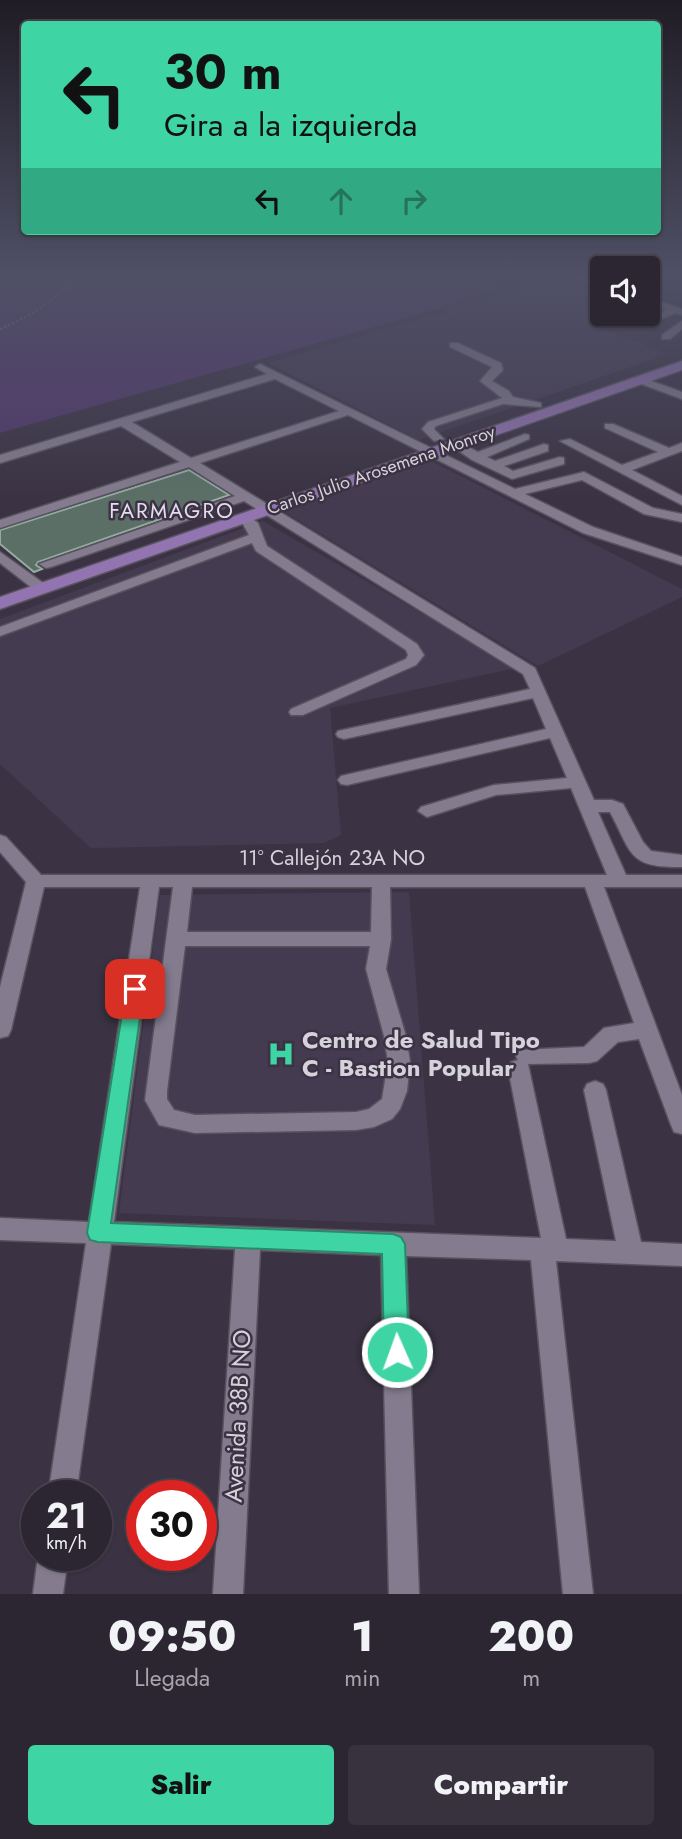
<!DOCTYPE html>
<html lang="es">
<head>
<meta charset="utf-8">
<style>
  body { margin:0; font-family:Jost,sans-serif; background:#38323e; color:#f1f3f6; height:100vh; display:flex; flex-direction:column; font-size:26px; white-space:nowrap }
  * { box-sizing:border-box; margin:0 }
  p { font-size:23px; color:#a6a5ac }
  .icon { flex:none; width:38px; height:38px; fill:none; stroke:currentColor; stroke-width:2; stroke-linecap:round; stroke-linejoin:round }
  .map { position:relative; height:1594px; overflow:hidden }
  .side { display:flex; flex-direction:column; background:#2c2632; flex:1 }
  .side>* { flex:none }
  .top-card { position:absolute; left:21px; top:21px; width:640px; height:214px; border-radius:7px; box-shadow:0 2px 5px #0004,0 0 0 2px #48434d; background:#3ed4a3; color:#111; overflow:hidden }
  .buttons { position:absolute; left:590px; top:256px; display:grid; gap:14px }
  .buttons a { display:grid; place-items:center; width:70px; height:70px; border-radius:7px; background:#2c2632; box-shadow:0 2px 5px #0004,0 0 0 2px #48434d; font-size:35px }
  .speed { position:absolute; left:21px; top:1480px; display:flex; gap:14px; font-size:35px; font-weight:700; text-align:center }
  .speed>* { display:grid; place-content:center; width:91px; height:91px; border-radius:50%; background:#2c2632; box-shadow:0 2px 5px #0004,0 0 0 2px #48434d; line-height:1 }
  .speed small { font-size:18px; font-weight:400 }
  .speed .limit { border:10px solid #d22; background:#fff; color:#111 }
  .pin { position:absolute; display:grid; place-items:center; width:60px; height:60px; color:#fff; margin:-30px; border-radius:14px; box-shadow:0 4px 10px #0006 }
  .me { position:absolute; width:77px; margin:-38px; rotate:358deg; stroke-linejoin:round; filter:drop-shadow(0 0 5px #0008) }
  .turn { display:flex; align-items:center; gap:24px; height:147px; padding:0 28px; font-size:32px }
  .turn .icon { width:91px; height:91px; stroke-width:2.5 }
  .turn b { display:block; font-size:49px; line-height:60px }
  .lanes { display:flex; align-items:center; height:66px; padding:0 28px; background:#0003; justify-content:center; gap:35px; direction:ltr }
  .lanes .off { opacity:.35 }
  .eta { display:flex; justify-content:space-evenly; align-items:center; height:119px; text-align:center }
  .eta b { font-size:42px; font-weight:800; line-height:49px }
  .cta { display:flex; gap:14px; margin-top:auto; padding:14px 28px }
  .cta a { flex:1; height:80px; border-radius:7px; background:#3ed4a3; color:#111; font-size:28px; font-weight:800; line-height:80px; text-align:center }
  .cta a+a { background:#38323e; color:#f1f3f6 }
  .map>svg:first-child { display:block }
</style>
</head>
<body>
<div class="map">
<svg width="682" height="1594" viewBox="0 0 682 1594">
  <rect width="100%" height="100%" fill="#3b3343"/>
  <path fill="#453b50" d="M560 277 602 291V313H612L588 324 668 354 419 440 268 363 443 313 467 327 441 309Z
    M431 461 682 589V597L538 666 283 511Z
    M263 521 516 668 330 708 341 835 324 843 91 848 0 764V619Z
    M409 892 435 1225 119 1213 160 895Z"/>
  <path fill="#52386b" d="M0 276H495L497 292 0 433Z"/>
  <path fill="#5b6f66" stroke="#94aaa0" stroke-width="2" d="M189 470 229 495 38 562 36 565 42 569 34 572 0 544V530Z"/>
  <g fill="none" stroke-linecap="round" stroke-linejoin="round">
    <defs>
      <path id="minor" d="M573 276H585L602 282V288Z
        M648 297 682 309V315L675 313 647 325H641V321L666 310 648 303Z
        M682 321V329L670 339H662V335Z
        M450 343H458L501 363 503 370 492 381 509 391 513 397 541 403V407L503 404 436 426 434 429 444 439 434 441 422 429 428 422 502 398 480 381 492 367 450 347Z
        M260 364 515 489 584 472 653 508 682 514V522L644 514 582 480 525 494 593 527 682 557V565L583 533 348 415 200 463 535 668 594 800H612L623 804 643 842 651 851 682 855V867C628 868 632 853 610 812H598L626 875H682V887H604L682 1095V1134L674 1132 671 1125 639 1039 618 1042 597 1061 589 1063 528 1064 566 1239 616 1241 584 1090 587 1084 595 1081 603 1084 606 1090 641 1242 682 1244V1266L556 1261 593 1594H563L531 1260 406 1256 419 1594H389L381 1255 260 1250 243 1594H213L235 1249 111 1244 76 1496H48L86 1243 0 1240V1218L89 1222 140 887H44L11 1030 8 1036 0 1038V987L26 882 0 852V835L6 837 41 875H607L571 788 496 795 427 817 418 811 421 807 494 785 567 778 550 738 347 785 341 784 338 780 341 776 546 729 533 698 344 739 338 737 336 734 338 731 530 689 523 674 244 501 51 567 46 568 39 564 235 496 189 467 0 528V520L180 462 121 426 0 463V455L267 374 255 367ZM275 379 339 411 191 458 132 422ZM159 887H173L145 1100 159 1125 195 1133 356 1130 374 1127 392 1119 400 1109 407 1091 410 1062 406 1036 386 969 391 939 390 887H585L634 1023 604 1028 584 1047 519 1050 516 1056 518 1060 511 1062 508 1068 541 1238 114 1222ZM192 887H372L371 932H187ZM185 946H370L366 969 384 1036 388 1062 382 1099 369 1109 356 1112 195 1115 174 1110 167 1099V1091Z
        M640 377 682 392V399L636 382V378Z
        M605 424H613L669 448 682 443V451L632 470 682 496V505L560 441 570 439 622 465 658 452 605 428Z
        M525 434 529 435V439L487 457 495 461 544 444 548 445V451L504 466 513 471 560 457 564 458V464L512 479 472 460 449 444 459 442 478 452Z
        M245 513 258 523 267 546 417 644 424 655 416 665 303 715H291L289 712 291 709 406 659 408 655 406 650 256 551 252 543 0 636V627L249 535 239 517Z
        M0 552 46 585V591H36L0 563Z
        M38 1556H68L63 1594H33Z"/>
      <path id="major" d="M682 361V370L0 609V597Z"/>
    </defs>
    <use href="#minor" stroke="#58525e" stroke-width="3"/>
    <use href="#major" stroke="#58525e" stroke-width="3"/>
    <path stroke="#7a7481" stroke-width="2" stroke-dasharray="2 2.5" stroke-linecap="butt" d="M0 329C25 319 48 305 67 286L66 281 56 276"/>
    <use href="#minor" fill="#847c8e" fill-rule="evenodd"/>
    <use href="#major" fill="#9274b0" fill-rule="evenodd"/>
  </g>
  <linearGradient id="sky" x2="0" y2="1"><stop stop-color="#201c25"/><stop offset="0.55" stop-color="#4f5066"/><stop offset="1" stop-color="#4f5066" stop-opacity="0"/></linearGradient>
  <rect width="682" height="499" fill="url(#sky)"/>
  <path fill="#3ed4a3" stroke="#288a6a" stroke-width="2" d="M135 982 142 984 144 989 111 1223 393 1234 401 1237 405 1244 409 1352 405 1360 397 1363 388 1360 384 1352 382 1254 98 1242 90 1240 87 1233 126 989 128 984Z"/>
  <defs>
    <symbol id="hospital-bare" viewBox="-9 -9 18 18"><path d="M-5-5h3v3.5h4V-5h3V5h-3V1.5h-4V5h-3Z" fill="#3ed4a3" stroke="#3b3343" stroke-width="2.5" paint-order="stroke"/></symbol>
  </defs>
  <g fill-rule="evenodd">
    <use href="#hospital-bare" x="262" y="1035" width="38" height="38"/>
  </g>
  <g text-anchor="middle" stroke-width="5" stroke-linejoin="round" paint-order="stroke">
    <g font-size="18" fill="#d6d2db" stroke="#3b3343">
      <text transform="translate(381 470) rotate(-19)" y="6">Carlos Julio Arosemena Monroy</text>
    </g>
    <g font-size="21" letter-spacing="2" fill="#e5dcef" stroke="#3b3343">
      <text x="172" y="518">FARMAGRO</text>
    </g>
    <g font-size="21" fill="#d6d2db" stroke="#3b3343">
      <text x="332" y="865">11º Callejón 23A NO</text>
    </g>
    <g font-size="24" font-weight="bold" fill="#d6d2db" stroke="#3b3343" text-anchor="start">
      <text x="302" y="1048">Centro de Salud Tipo<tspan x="302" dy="28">C - Bastion Popular</tspan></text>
    </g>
    <g font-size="24" fill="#d6d2db" stroke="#3b3343">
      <text transform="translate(238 1416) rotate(-87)" y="8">Avenida 38B NO</text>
    </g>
  </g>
</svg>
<div class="buttons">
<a><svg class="icon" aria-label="sound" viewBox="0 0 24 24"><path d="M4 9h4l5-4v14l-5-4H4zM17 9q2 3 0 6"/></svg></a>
</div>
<div class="speed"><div>21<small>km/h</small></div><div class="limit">30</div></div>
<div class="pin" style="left:135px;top:989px;background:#d93025"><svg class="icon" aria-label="arrive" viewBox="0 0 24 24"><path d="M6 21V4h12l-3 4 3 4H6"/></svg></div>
<svg class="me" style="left:397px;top:1352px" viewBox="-20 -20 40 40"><circle r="17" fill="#3ed4a3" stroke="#fff" stroke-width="3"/><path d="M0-11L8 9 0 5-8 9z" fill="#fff"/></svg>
<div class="top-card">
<div class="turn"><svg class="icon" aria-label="left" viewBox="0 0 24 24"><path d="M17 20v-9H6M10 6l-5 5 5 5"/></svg><div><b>30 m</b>Gira a la izquierda</div></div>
<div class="lanes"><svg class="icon" aria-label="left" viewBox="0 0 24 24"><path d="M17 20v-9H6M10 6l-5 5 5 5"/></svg><svg class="icon off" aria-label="ahead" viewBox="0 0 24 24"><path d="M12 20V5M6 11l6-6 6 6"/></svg><svg class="icon off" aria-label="right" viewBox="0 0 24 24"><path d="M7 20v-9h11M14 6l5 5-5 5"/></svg></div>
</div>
</div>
<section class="side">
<div class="eta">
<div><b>09:50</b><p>Llegada</p></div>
<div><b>1</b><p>min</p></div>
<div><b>200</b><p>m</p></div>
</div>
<div class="cta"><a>Salir</a><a>Compartir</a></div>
</section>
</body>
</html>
